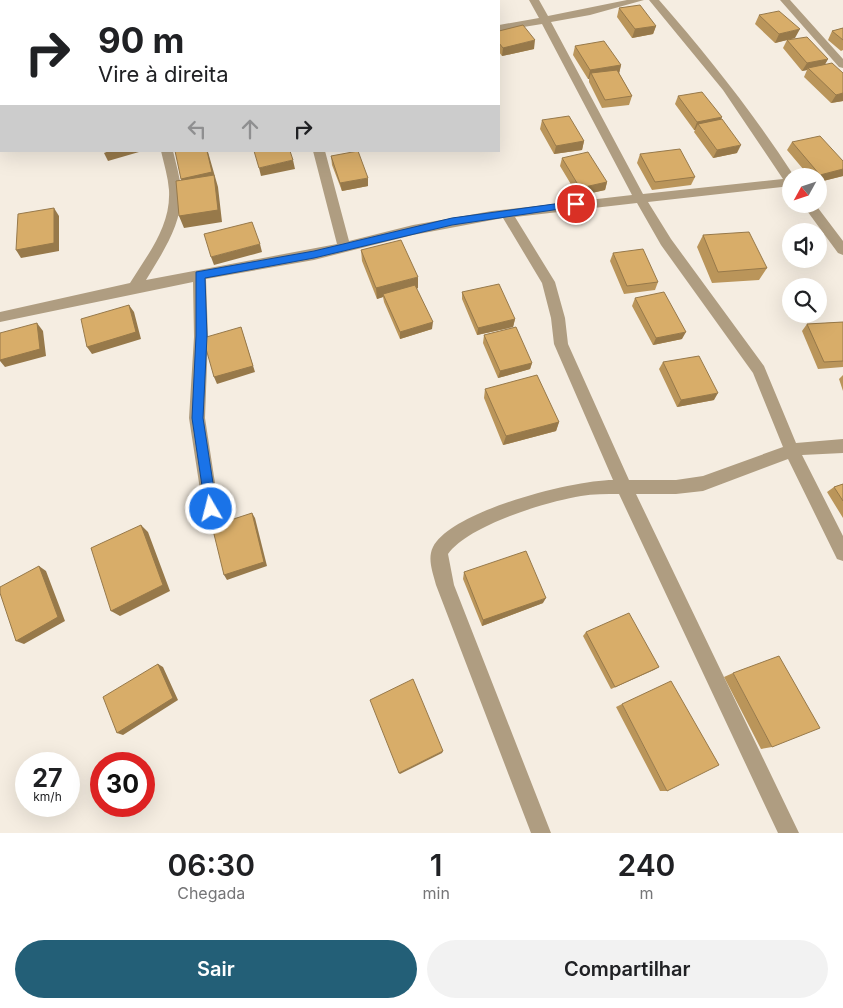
<!DOCTYPE html>
<html lang="pt">
<head>
<meta charset="utf-8">
<style>
  body { margin:0; font-family:Inter,sans-serif; background:#f2f2f2; color:#202124; height:100vh; display:flex; flex-direction:column; font-size:19px; white-space:nowrap }
  * { box-sizing:border-box; margin:0 }
  p { font-size:16px; color:#757577 }
  .icon { flex:none; width:28px; height:28px; fill:none; stroke:currentColor; stroke-width:2; stroke-linecap:round; stroke-linejoin:round }
  .map { position:relative; height:833px; overflow:hidden }
  .details { display:flex; flex-direction:column; background:#fff; flex:1 }
  .details>* { flex:none }
  .guide { position:absolute; left:0px; top:0px; width:500px; height:152px; box-shadow:0 5px 20px #0002; background:#fff; color:#202124; overflow:hidden }
  .needle { width:32px; rotate:230deg }
  .controls { position:absolute; left:782px; top:168px; display:grid; gap:10px }
  .controls a { display:grid; place-items:center; width:45px; height:45px; border-radius:50%; background:#fff; box-shadow:0 5px 20px #0002; font-size:25px }
  .speed { position:absolute; left:15px; top:752px; display:flex; gap:10px; font-size:25px; font-weight:700; text-align:center }
  .speed>* { display:grid; place-content:center; width:65px; height:65px; border-radius:50%; background:#fff; box-shadow:0 5px 20px #0002; line-height:1 }
  .speed small { font-size:12px; font-weight:400 }
  .speed .limit { border:8px solid #d22; background:#fff; color:#111 }
  .pin { position:absolute; display:grid; place-items:center; width:42px; height:42px; color:#fff; margin:-21px; border:2px solid #fff; border-radius:50%; box-shadow:0 1px 5px #0007 }
  .me { position:absolute; width:55px; margin:-28px; rotate:352deg; stroke-linejoin:round; filter:drop-shadow(0 0 4px #0008) }
  .turn { display:flex; align-items:center; gap:18px; height:105px; padding:0 15px; font-size:22px }
  .turn .icon { width:65px; height:65px; stroke-width:2.5 }
  .turn b { display:block; font-size:35px; line-height:42px }
  .lanes { display:flex; align-items:center; height:48px; padding:0 15px; background:#0003; justify-content:center; gap:25px; direction:ltr }
  .lanes .off { opacity:.35 }
  .eta { display:flex; justify-content:space-evenly; align-items:center; height:85px; text-align:center }
  .eta b { font-size:30px; font-weight:600; line-height:35px }
  .button { display:flex; gap:10px; margin-top:auto; padding:10px 15px }
  .button a { flex:1; height:58px; border-radius:30px; background:#235f77; color:#fff; font-size:20px; font-weight:600; line-height:58px; text-align:center }
  .button a+a { background:#f2f2f2; color:#202124 }
  .map>svg:first-child { display:block }
</style>
</head>
<body>
<div class="map">
<svg width="843" height="833" viewBox="0 0 843 833">
  <rect width="100%" height="100%" fill="#f5ede1"/>
  <g fill="none" stroke-linecap="round" stroke-linejoin="round">
    <path fill="#af9d81" fill-rule="evenodd" d="M271 0H281V1H271Z
      M407 0H417L418 1H408Z
      M529 0H539L548 16 627 0H644L590 15 551 22 643 194 783 179 723 90 649 0H659C708 56 754 114 794 176H791V186L648 202 671 239 764 366 796 443 843 439V453L802 455 843 536V561L837 559 788 459 703 491 676 494H636L799 833H778L619 494C606 494 593 494 581 496 545 502 469 525 448 554L454 585 551 833H531L436 585C433 573 427 559 433 547 451 511 573 480 613 480L554 344 551 318 542 283 503 218 413 235 314 260 206 279 208 337 205 418 219 509 217 514 211 517 205 514 203 509 189 418 194 337 193 282 0 322V312L130 283C148 254 171 226 169 190 168 177 164 164 161 151H173C176 164 180 177 181 190 183 223 163 252 146 280L337 244 313 151H325L349 241 413 225 492 211 632 195 542 24 499 31V25L539 18ZM637 203 661 245 753 373 783 447 703 476 676 480H629L568 344 565 318 555 282 515 217Z
      M780 0H790L843 59V68L839 67Z
      M802 204H815L843 241V255L838 253Z"/>
  </g>
  <path fill="#ba955a" d="M619 8 656 26 653 34 632 38 617 17Z
    M759 15 795 38 788 40 828 59 825 64 843 73V101L831 103 804 77 807 70 802 71 783 48 787 40 775 43 755 24Z
    M843 28V50L841 51 828 40 832 31Z
    M499 31 534 49 502 56 499 52Z
    M575 46 621 65 619 73 632 96 629 105 602 108 589 82V79H588L573 55Z
    M678 96 721 120 737 153 713 158 694 132 695 130H694L675 104Z
    M542 120 584 141 582 150 554 154 540 129Z
    M792 142 843 161V176L819 182V176H809L787 150Z
    M640 154 695 177 691 185 652 190 637 163Z
    M331 156 368 186 342 191 332 165Z
    M562 158 607 182 605 190 578 196 560 166Z
    M703 235 767 268 759 280 712 283 697 247Z
    M361 250 418 288 416 289 432 329 400 339 384 302 383 297 377 299 362 261Z
    M613 253 658 282 655 290 624 294 610 261Z
    M462 292 515 319 513 327 477 335 462 299Z
    M635 298 682 339 653 345 632 306Z
    M843 322V367L818 369 802 331 807 324Z
    M484 335 532 363 530 369 498 378 483 343Z
    M663 362 714 400 677 407 659 369Z
    M843 375V391L839 379Z
    M485 389 559 422 556 431 503 445 484 398Z
    M843 484V518L827 492 834 487Z
    M464 572 543 603 482 626 463 579Z
    M586 632 659 667 611 689 583 636Z
    M733 673 772 747 761 749 724 677Z
    M622 704 667 791H660L616 707Z"/>
  <path fill="#97794a" d="M41 0H73V1H36Z
    M656 26 653 34 632 38 635 29Z
    M800 29 795 38 775 43 779 34Z
    M535 40 534 49 502 56 503 48Z
    M828 59 823 68H808L807 70 802 71 807 63Z
    M621 65 619 74 591 73 589 79H588L590 70Z
    M843 93V101L831 103 836 95Z
    M722 117 719 126 698 124 695 130H694L697 122Z
    M584 141 582 150 554 154 556 146Z
    M741 145 737 153 713 158 717 150Z
    M109 151H138L139 152 108 161 104 153Z
    M207 151 208 152 218 187 222 222 184 228 179 216 184 187 181 179Z
    M293 160 295 169 261 176 259 168Z
    M843 169V176L819 182V176L820 175Z
    M368 178V186L342 191 340 183Z
    M607 182 605 190 578 196 580 188Z
    M54 208 59 216V251L21 258 16 250Z
    M260 244 262 252 214 265 211 257Z
    M418 277V288L384 297 383 294V297L377 299 376 288Z
    M129 305 134 312 141 339 92 354 87 347Z
    M515 319 513 327 477 335 478 328Z
    M433 322 432 329 400 339V332Z
    M37 323 43 331 46 356 5 367 0 361V360Z
    M241 327 255 372 217 384 214 377Z
    M686 332 682 339 653 345 656 338Z
    M532 363 530 369 498 378 500 371Z
    M718 393 714 400 677 407 681 400Z
    M559 422 556 431 503 445 506 436Z
    M252 513 255 518 267 566 227 580 224 575Z
    M141 525 148 532 170 591 120 616 111 611Z
    M39 566 46 571 65 621 24 644 16 641Z
    M546 598 543 603 482 626 483 620Z
    M158 664 163 667 178 700 123 735 117 733Z
    M659 667 654 670 611 689 615 687Z
    M443 751 442 753 400 774 399 773Z"/>
  <path fill="#d8ad69" stroke="#97794a" d="M106 0H118V1H96Z
    M640 5 656 26 635 29 619 8Z
    M779 11 800 29 779 34 759 15Z
    M523 25 535 40 503 48 499 43V31Z
    M843 28V40L832 31Z
    M807 37 828 59 807 63 787 40Z
    M604 41 621 65 590 70 575 46Z
    M832 63 843 73V93L836 95 808 68Z
    M617 70 632 96 605 100 591 73Z
    M702 92 722 117 697 122 678 96Z
    M569 116 584 141 556 146 542 120Z
    M722 119 741 145 717 150 698 124Z
    M820 136 843 161V169L820 175 792 142Z
    M680 149 695 177 655 182 640 154Z
    M175 151H207L212 172 181 179Z
    M254 151H290L293 160 259 168Z
    M358 151 368 178 340 183 331 156Z
    M588 152 607 182 580 188 562 158Z
    M214 175 218 210 179 216 176 181Z
    M54 208V243L16 250 18 214Z
    M252 222 260 244 211 257 204 234Z
    M749 232 767 268 718 272 703 235Z
    M401 240 418 277 376 288 361 250Z
    M643 249 658 282 627 286 613 253Z
    M499 284 515 319 478 328 462 292Z
    M415 285 433 322 400 332 383 294Z
    M664 292 686 332 656 338 635 298Z
    M129 305 136 332 87 347 81 319Z
    M843 322V361L824 362 807 324Z
    M37 323 40 349 0 360V333Z
    M241 327 253 366 214 377 203 338Z
    M516 327 532 363 500 371 484 335Z
    M699 356 718 393 681 400 663 362Z
    M537 375 559 422 506 436 485 389Z
    M843 484V501L834 487Z
    M252 513 264 562 224 575 212 526Z
    M141 525 163 585 111 611 91 548Z
    M526 551 546 598 483 620 464 572Z
    M39 566 58 617 16 641 0 593V587Z
    M629 613 659 667 615 687 586 632Z
    M779 656 820 728 772 747 733 673Z
    M158 664 173 698 117 733 103 697Z
    M413 679 443 751 399 773 370 700Z
    M671 681 719 765 667 791 622 704Z"/>
  <path fill="#1a73e8" stroke="#114b97" d="M576 201 580 202V206L452 225 314 258 205 278 207 336 203 418 217 509 211 515 206 513 192 418 196 336V272L314 251 452 218Z"/>
</svg>
<div class="controls">
<a><svg class="needle" viewBox="-14 -14 28 28"><path d="M0-13l5 13h-10z" fill="#e53935"/><path d="M0 13l5-13h-10z" fill="#757577"/></svg></a>
<a><svg class="icon" aria-label="sound" viewBox="0 0 24 24"><path d="M4 9h4l5-4v14l-5-4H4zM17 9q2 3 0 6"/></svg></a>
<a><svg class="icon" aria-label="search" viewBox="0 0 24 24"><circle cx="10" cy="10" r="6"/><path d="M15 15l6 6"/></svg></a>
</div>
<div class="speed"><div>27<small>km/h</small></div><div class="limit">30</div></div>
<div class="pin" style="left:576px;top:204px;background:#d93025"><svg class="icon" aria-label="arrive" viewBox="0 0 24 24"><path d="M6 21V4h12l-3 4 3 4H6"/></svg></div>
<svg class="me" style="left:211px;top:509px" viewBox="-20 -20 40 40"><circle r="17" fill="#1a73e8" stroke="#fff" stroke-width="3"/><path d="M0-11L8 9 0 5-8 9z" fill="#fff"/></svg>
<div class="guide">
<div class="turn"><svg class="icon" aria-label="right" viewBox="0 0 24 24"><path d="M7 20v-9h11M14 6l5 5-5 5"/></svg><div><b>90 m</b>Vire à direita</div></div>
<div class="lanes"><svg class="icon off" aria-label="left" viewBox="0 0 24 24"><path d="M17 20v-9H6M10 6l-5 5 5 5"/></svg><svg class="icon off" aria-label="ahead" viewBox="0 0 24 24"><path d="M12 20V5M6 11l6-6 6 6"/></svg><svg class="icon" aria-label="right" viewBox="0 0 24 24"><path d="M7 20v-9h11M14 6l5 5-5 5"/></svg></div>
</div>
</div>
<section class="details">
<div class="eta">
<div><b>06:30</b><p>Chegada</p></div>
<div><b>1</b><p>min</p></div>
<div><b>240</b><p>m</p></div>
</div>
<div class="button"><a>Sair</a><a>Compartilhar</a></div>
</section>
</body>
</html>
